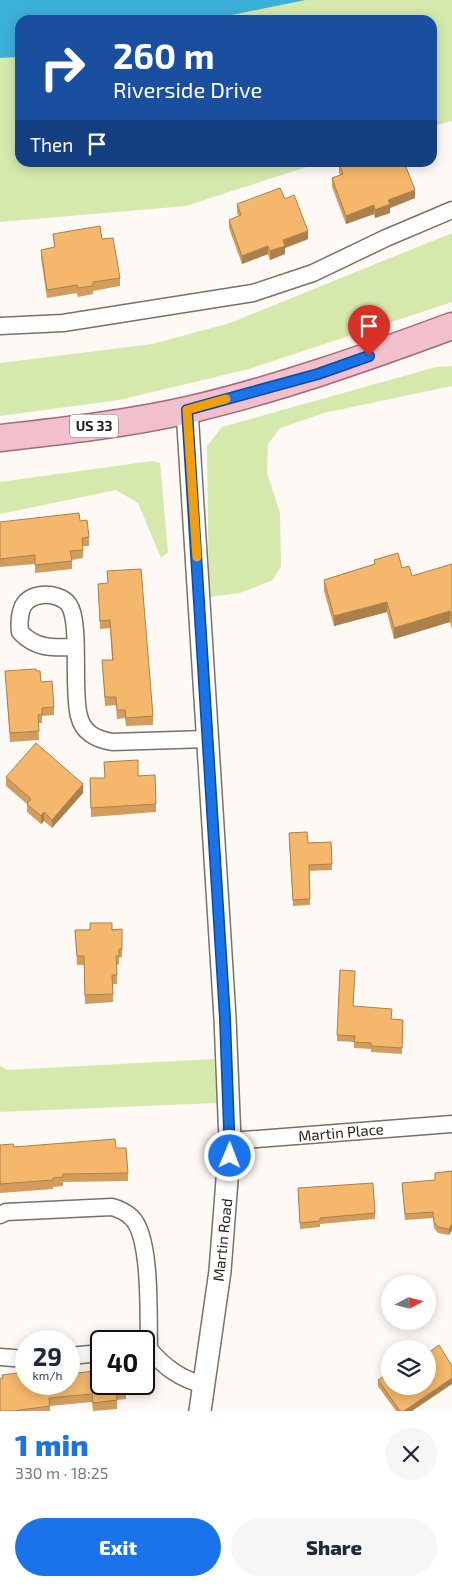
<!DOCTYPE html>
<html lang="en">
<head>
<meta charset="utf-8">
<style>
  body { margin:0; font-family:"Exo 2",sans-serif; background:#f6f6f7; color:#1f2937; height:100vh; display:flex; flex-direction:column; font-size:19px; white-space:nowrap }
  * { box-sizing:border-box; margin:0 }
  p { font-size:16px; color:#747a83 }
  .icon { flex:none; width:28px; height:28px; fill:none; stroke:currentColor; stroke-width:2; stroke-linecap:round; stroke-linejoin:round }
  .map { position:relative; height:1411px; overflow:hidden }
  .sheet { display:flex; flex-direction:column; background:#fff; flex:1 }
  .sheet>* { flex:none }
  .guide { position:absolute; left:15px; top:15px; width:422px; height:152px; border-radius:15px; box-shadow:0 2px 12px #0003; background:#1a4fa0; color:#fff; overflow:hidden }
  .needle { width:32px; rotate:83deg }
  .fabs { position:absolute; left:381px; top:1275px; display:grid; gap:10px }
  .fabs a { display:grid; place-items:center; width:55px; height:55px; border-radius:50%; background:#fff; box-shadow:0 2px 12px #0003; font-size:25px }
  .speed { position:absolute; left:15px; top:1330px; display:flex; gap:10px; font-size:25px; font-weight:700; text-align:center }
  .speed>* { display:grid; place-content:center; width:65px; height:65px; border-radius:50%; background:#fff; box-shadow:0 2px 12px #0003; line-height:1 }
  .speed small { font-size:12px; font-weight:400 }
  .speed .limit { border:2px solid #111; border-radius:8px; background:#fff; color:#111 }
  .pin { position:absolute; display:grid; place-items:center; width:42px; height:42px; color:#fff; margin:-51px -21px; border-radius:50% 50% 50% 0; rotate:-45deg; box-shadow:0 0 5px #0007 }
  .pin .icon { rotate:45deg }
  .me { position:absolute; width:55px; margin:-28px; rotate:1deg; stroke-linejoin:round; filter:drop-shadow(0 0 4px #0008) }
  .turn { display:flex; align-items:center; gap:18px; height:105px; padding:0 15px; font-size:22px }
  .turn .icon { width:65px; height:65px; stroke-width:2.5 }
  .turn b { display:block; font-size:35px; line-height:42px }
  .then { display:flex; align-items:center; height:48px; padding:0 15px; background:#0003; gap:10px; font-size:19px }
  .round { display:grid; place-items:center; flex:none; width:52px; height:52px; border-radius:26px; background:#f6f6f7 }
  .summary { display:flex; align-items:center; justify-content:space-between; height:85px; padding:0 15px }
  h1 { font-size:30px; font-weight:800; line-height:38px; color:#1a73e8 }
  .primary-button { display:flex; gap:10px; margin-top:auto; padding:10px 15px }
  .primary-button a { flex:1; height:58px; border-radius:30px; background:#1a73e8; color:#fff; font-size:20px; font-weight:800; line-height:58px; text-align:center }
  .primary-button a+a { background:#f6f6f7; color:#1f2937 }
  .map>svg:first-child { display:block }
</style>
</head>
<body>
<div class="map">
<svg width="452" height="1411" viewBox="0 0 452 1411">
  <rect width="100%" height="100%" fill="#fef9f4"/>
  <path fill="#d5e9ad" d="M306 0H452V121L433 126 432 20H207Z
    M20 57V162L319 163 186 206 0 222V58Z
    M452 233V302L249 369 119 400 0 416V363L152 344 230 323Z
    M452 366V386L324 413 280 428 268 444 267 473 280 513 281 566 273 580 240 593 209 597 207 446 222 427 436 367Z
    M152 461 160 463 168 552 161 558 138 503 116 490 0 514V482Z
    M214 1059 217 1103 0 1112V1066L7 1070Z"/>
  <path fill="#3bb1d9" d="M0 0H306L207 20H20V57L0 58Z"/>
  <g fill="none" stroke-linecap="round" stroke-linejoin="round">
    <defs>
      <path id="minor" d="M0 326 63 323 253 293 313 273 386 238 452 210
        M75 647C53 648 36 649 20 632 19 623 19 615 23 606 27 599 34 596 42 595 51 594 64 597 69 605 81 622 72 692 79 716 83 733 96 739 112 742L207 739
        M230 1141 452 1124
        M0 1215 6 1212 112 1207C120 1209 126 1212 132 1218 152 1238 148 1319 149 1349L144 1350
        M149 1349C165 1368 181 1379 204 1385
        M69 1356 101 1353
        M0 1357 26 1359"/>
      <path id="tertiary" d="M187 410 225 1018 230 1141 220 1271 200 1411"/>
      <path id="primary" d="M0 438C63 431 126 424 188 410 278 389 365 358 452 326"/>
    </defs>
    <use href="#minor" stroke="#7a7065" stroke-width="19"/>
    <use href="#tertiary" stroke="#7a7065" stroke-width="24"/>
    <use href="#primary" stroke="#a46b79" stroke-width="29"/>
    <use href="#minor" stroke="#fff" stroke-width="16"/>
    <use href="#tertiary" stroke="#fff" stroke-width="21"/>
    <use href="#primary" stroke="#f2bfcd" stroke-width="26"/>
  </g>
  <path fill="#d29d5c" d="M339 164 415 198 390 208V213L375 218 374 214 346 224 332 187V178L340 175 339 173Z
    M285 199 308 239 285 248V254L270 260 268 254 242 264 229 228V220L239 216 237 213V204Z
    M53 234 102 239 120 278V286L93 291V294L78 297 77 293 47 298 41 258V250L54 247Z
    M80 521 89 537V546H83V558L72 560V569L35 573V564L0 567V522Z
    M374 560 412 576 452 564V629L450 622 394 639 387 612 334 626 324 591V580L374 564Z
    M107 571 153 716V725L126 726 125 718 117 719 116 705 105 706 102 660H112L110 628 100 629 98 584 108 583Z
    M5 671H36L54 707V715L42 716V723H38L39 740 10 742Z
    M104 762 138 776 156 804V812L91 817 90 778H105Z
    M6 777 83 793 52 828 44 821 41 824 27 812V804L6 786Z
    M289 839 308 843 331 842 332 870 309 871 310 905 293 906Z
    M122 929V957L119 958V964L117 965V984H113V1002L85 1004 84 965H77L75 930Z
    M353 1006 391 1019 403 1020 402 1054 371 1052V1049L354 1048V1042L337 1041V1035Z
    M0 1145 14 1147 116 1148 128 1173V1181L63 1182V1186L53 1187V1189L0 1193Z
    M452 1171V1230L449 1235 438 1233 434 1228 433 1218 405 1220 402 1183 435 1180V1173Z
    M298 1188 375 1213V1219L320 1224V1227L300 1229Z
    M94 1367 126 1391V1399L117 1400V1409L93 1411 92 1402 50 1406V1411H0L2 1375 26 1384 94 1371Z
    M378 1380 412 1411H396L378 1386Z"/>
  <path fill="#ab804b" d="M415 190V198L390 208V213L375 218V210L388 200Z
    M374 205V214L346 224V216Z
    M308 231V239L285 248V254L270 260V251L283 240Z
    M268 246V254L242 264V256Z
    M387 602V612L334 626V616Z
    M450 611V622L394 639V628Z
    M83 784V793L52 828V820Z
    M44 812V821L41 824V816Z
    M452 1224V1230L449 1235V1229Z
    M452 1378V1384L412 1411H404Z"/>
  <path fill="#f4b76b" stroke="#ab804b" d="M343 162H404L415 190 388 200 390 204 375 210 374 205 346 216 332 178 343 174 339 164Z
    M280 188 285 199 294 195 308 231 283 240 285 246 270 251 268 246 242 256 229 220 241 215 237 204Z
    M100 226 102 239 113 238 120 278 93 282V286L78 288 77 285 47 290 41 250 55 247 53 234Z
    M79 513 80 521 87 520 89 537 82 538 83 550 70 551 72 561 35 565V555L0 559V522Z
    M398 553 402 568 409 566 412 576 452 564V618L450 611 394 628 387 602 334 616 324 580 375 564 374 560Z
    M141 569 153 716 126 718 125 710H117L116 697H105L102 660H113L110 620 100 621 98 584 108 583 107 571Z
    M36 669V671H40L41 682 52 681 54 707 42 708V714L38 715 39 731 10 733 5 671Z
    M36 743 83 784 52 820 44 812 41 816 27 804 31 799 6 777Z
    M138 760V776L155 775 156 804 91 808 90 778H105L104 762Z
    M307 832 308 843 331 842 332 864 309 865 310 899 293 900 289 833Z
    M90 923H112V930L122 929V949H119V956H116L117 975H112L113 994 85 995 84 956H77L75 930H90Z
    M340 970 355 971 353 1006 392 1009 391 1019 403 1020 402 1048 371 1046V1043L354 1042 355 1036 337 1035Z
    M115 1139 116 1148H126L128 1173 63 1174V1177L53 1178V1180L0 1184V1145L13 1144 14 1147Z
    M452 1171V1224L449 1229 438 1227 434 1222 433 1212 405 1214 402 1183 435 1180V1173Z
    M373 1183 375 1213 320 1218V1221L300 1223 298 1188Z
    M439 1345 452 1366V1378L404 1411H400L378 1380 390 1372V1386H428V1353Z
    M101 1366V1384H126V1391L116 1392 117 1400 93 1403 92 1394 49 1398 50 1406 13 1411H0V1379L3 1378 2 1375 26 1372V1384H69V1374L94 1371V1367Z"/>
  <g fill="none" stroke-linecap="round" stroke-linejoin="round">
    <defs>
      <path id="route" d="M230 1156 225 1018 187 410 318 374 369 356"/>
    </defs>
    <use href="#route" stroke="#114b97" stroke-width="12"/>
    <use href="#route" stroke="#1a73e8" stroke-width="9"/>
    <path stroke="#f59e0b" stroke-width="9" d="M197 557 187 410 226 399"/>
  </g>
  <g text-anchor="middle" stroke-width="4" stroke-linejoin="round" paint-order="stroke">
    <rect fill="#fff" stroke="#65625f" stroke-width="1" x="70" y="414.5" width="48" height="23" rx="4"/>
    <g font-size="14" font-weight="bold" fill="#231f1a">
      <text x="94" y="431">US 33</text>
    </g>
    <g font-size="15" fill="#231f1a" stroke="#fff">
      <text transform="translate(341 1133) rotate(-5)" y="5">Martin Place</text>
      <text transform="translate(223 1240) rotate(-84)" y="5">Martin Road</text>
    </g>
  </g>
</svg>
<div class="fabs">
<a><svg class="needle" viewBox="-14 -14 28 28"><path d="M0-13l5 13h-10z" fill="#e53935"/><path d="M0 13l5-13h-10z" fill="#747a83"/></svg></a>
<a><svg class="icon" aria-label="layers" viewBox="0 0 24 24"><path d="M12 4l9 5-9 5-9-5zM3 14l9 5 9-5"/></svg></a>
</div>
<div class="speed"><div>29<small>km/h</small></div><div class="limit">40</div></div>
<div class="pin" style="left:369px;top:356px;background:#d93025"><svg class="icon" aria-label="arrive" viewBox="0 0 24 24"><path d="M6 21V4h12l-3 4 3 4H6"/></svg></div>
<svg class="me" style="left:230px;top:1156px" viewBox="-20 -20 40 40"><circle r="17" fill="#1a73e8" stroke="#fff" stroke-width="3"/><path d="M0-11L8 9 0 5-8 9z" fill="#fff"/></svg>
<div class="guide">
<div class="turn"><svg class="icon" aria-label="right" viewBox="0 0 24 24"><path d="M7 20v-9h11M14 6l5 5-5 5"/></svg><div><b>260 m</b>Riverside Drive</div></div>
<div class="then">Then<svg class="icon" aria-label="arrive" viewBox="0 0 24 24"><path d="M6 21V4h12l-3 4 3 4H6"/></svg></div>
</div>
</div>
<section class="sheet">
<div class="summary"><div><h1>1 min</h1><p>330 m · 18:25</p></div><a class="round"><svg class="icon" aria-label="close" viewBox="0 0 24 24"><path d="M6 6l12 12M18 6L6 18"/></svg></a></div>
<div class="primary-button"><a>Exit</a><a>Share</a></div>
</section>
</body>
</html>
